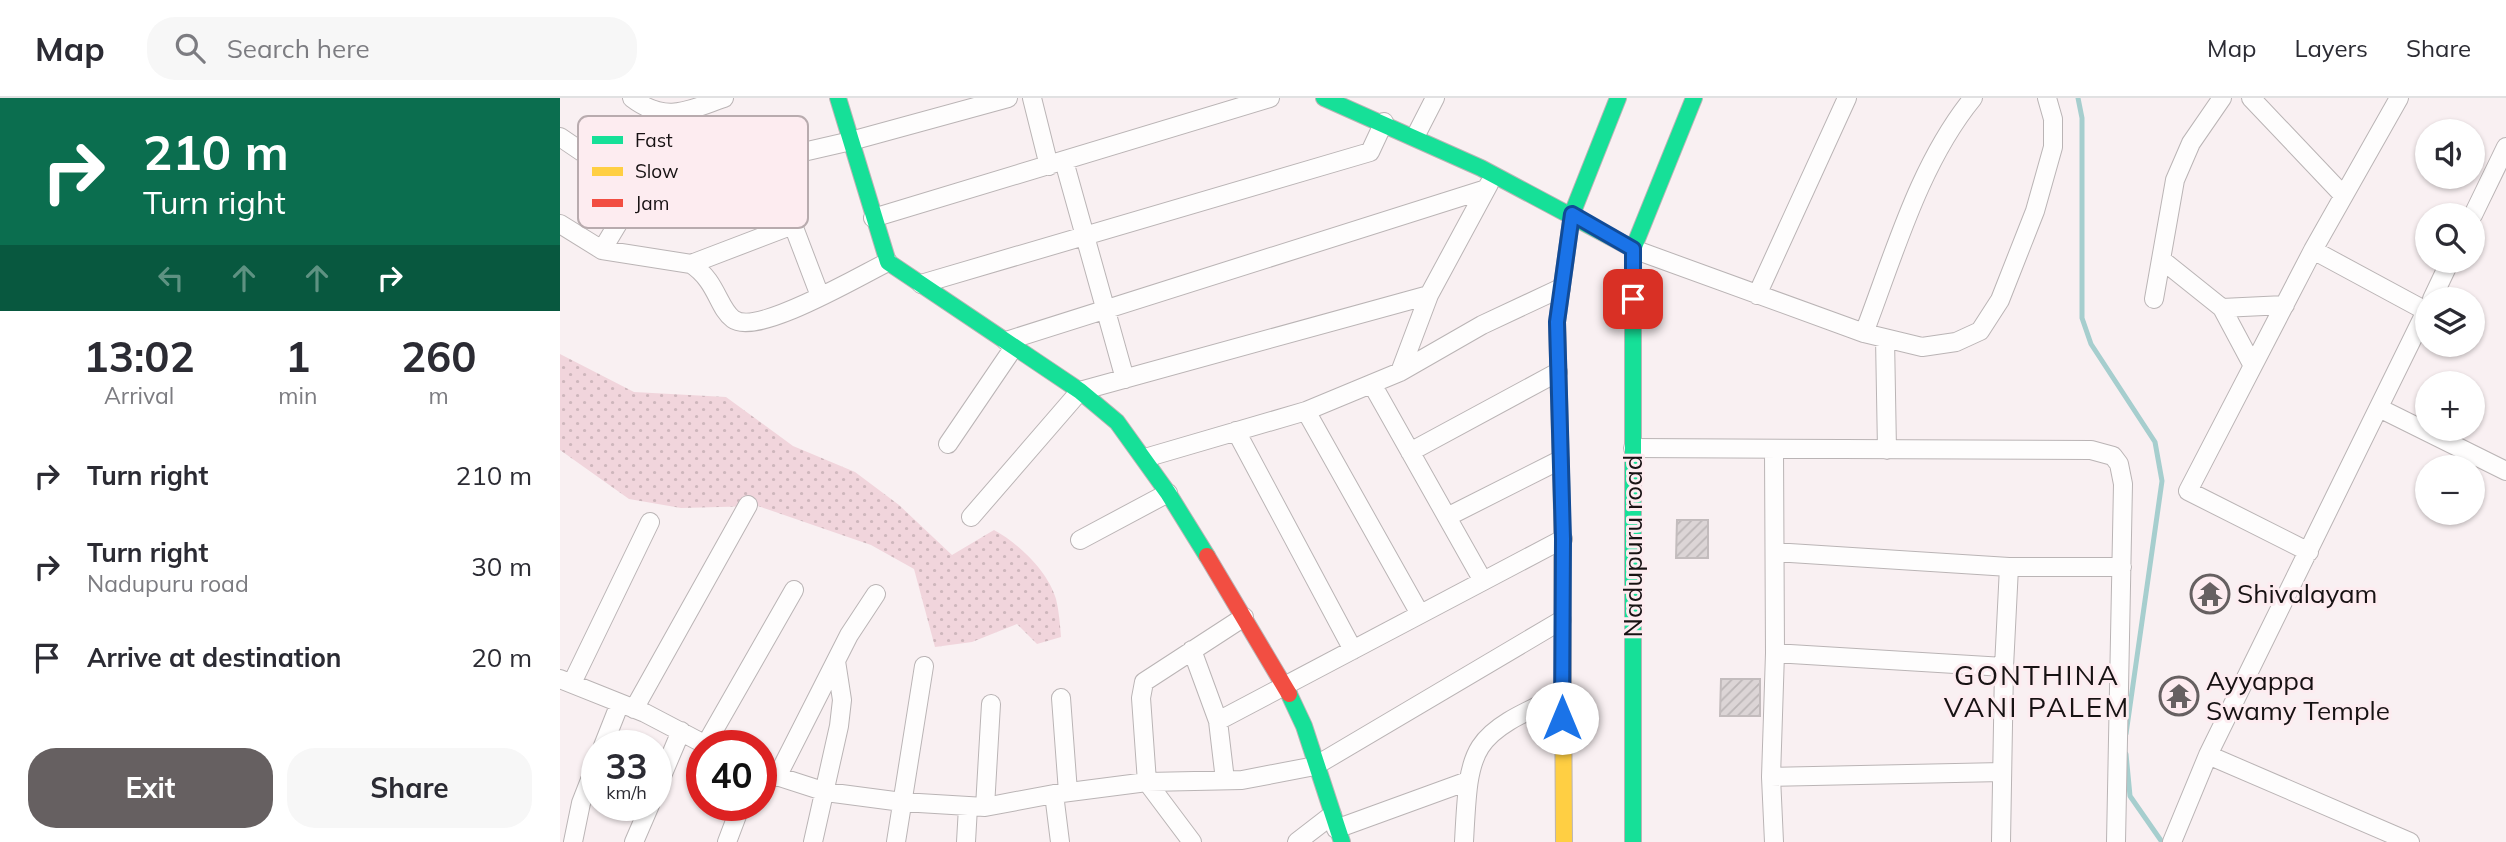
<!DOCTYPE html>
<html lang="en">
<head>
<meta charset="utf-8">
<style>
  body { margin:0; font-family:Mulish,sans-serif; background:#f7f7f7; color:#2b2b33; height:100vh; display:flex; flex-direction:column; font-size:26px; white-space:nowrap }
  * { box-sizing:border-box; margin:0 }
  p { font-size:23px; color:#7c7c81 }
  .icon { flex:none; width:38px; height:38px; fill:none; stroke:currentColor; stroke-width:2; stroke-linecap:round; stroke-linejoin:round }
  .map { position:relative; flex:1; overflow:hidden }
  .side { display:flex; flex-direction:column; background:#fff; width:560px }
  .side>* { flex:none }
  .hud { background:#0b6e4f; color:#fff; overflow:hidden }
  .controls { position:absolute; left:1855px; top:21px; display:grid; gap:14px }
  .controls a { display:grid; place-items:center; width:70px; height:70px; border-radius:50%; background:#fff; box-shadow:0 2px 5px #0004; font-size:35px }
  .speed { position:absolute; left:21px; top:632px; display:flex; gap:14px; font-size:35px; font-weight:700; text-align:center }
  .speed>* { display:grid; place-content:center; width:91px; height:91px; border-radius:50%; background:#fff; box-shadow:0 2px 5px #0004; line-height:1 }
  .speed small { font-size:18px; font-weight:400 }
  .speed .limit { border:10px solid #d22; background:#fff; color:#111 }
  .pin { position:absolute; display:grid; place-items:center; width:60px; height:60px; color:#fff; margin:-30px; border-radius:14px; box-shadow:0 4px 10px #0006 }
  .me { position:absolute; width:77px; margin:-38px; rotate:0deg; stroke-linejoin:round; filter:drop-shadow(0 0 5px #0008) }
  .turn { display:flex; align-items:center; gap:24px; height:147px; padding:0 28px; font-size:32px }
  .turn .icon { width:91px; height:91px; stroke-width:2.5 }
  .turn b { display:block; font-size:49px; line-height:60px }
  .lanes { display:flex; align-items:center; height:66px; padding:0 28px; background:#0003; justify-content:center; gap:35px; direction:ltr }
  .lanes .off { opacity:.35 }
  .eta { display:flex; justify-content:space-evenly; align-items:center; height:119px; text-align:center }
  .eta b { font-size:42px; font-weight:700; line-height:49px }
  .cta { display:flex; gap:14px; margin-top:auto; padding:14px 28px }
  .cta a { flex:1; height:80px; border-radius:28px; background:#666061; color:#fff; font-size:28px; font-weight:700; line-height:80px; text-align:center }
  .cta a+a { background:#f7f7f7; color:#2b2b33 }
  ul { padding:0; list-style:none }
  li { display:flex; align-items:center; gap:21px; height:91px; padding:0 28px }
  li div { flex:1 }
  li b { display:block; font-size:26px }
  li em { font-style:normal }
  header { display:flex; align-items:center; gap:42px; box-sizing:border-box; height:98px; padding:0 35px; background:#fff; border-bottom:2px solid #e1e1e2 }
  header strong { font-size:33px }
  nav { display:flex; gap:38px; margin-inline-start:auto; font-size:24px }
  .search { width:490px; height:63px; background:#f7f7f7; display:flex; align-items:center; gap:18px; box-sizing:border-box; padding:0 24px; border-radius:28px; color:#7c7c81; font-size:26px }
  main { display:flex; flex:1; min-height:0 }
  .map>svg:first-child { display:block }
</style>
</head>
<body>
<header>
<strong>Map</strong>
<div class="search"><svg class="icon" aria-label="search" viewBox="0 0 24 24"><circle cx="10" cy="10" r="6"/><path d="M15 15l6 6"/></svg>Search here</div>
<nav><a>Map</a><a>Layers</a><a>Share</a></nav>
</header>
<main>
<section class="side">
<div class="hud">
<div class="turn"><svg class="icon" aria-label="right" viewBox="0 0 24 24"><path d="M7 20v-9h11M14 6l5 5-5 5"/></svg><div><b>210 m</b>Turn right</div></div>
<div class="lanes"><svg class="icon off" aria-label="left" viewBox="0 0 24 24"><path d="M17 20v-9H6M10 6l-5 5 5 5"/></svg><svg class="icon off" aria-label="ahead" viewBox="0 0 24 24"><path d="M12 20V5M6 11l6-6 6 6"/></svg><svg class="icon off" aria-label="ahead" viewBox="0 0 24 24"><path d="M12 20V5M6 11l6-6 6 6"/></svg><svg class="icon" aria-label="right" viewBox="0 0 24 24"><path d="M7 20v-9h11M14 6l5 5-5 5"/></svg></div>
</div>
<div class="eta">
<div><b>13:02</b><p>Arrival</p></div>
<div><b>1</b><p>min</p></div>
<div><b>260</b><p>m</p></div>
</div>
<ul>
<li><svg class="icon" aria-label="right" viewBox="0 0 24 24"><path d="M7 20v-9h11M14 6l5 5-5 5"/></svg><div><b>Turn right</b></div><em>210 m</em></li>
<li><svg class="icon" aria-label="right" viewBox="0 0 24 24"><path d="M7 20v-9h11M14 6l5 5-5 5"/></svg><div><b>Turn right</b><p>Nadupuru road</p></div><em>30 m</em></li>
<li><svg class="icon" aria-label="arrive" viewBox="0 0 24 24"><path d="M6 21V4h12l-3 4 3 4H6"/></svg><div><b>Arrive at destination</b></div><em>20 m</em></li>
</ul>
<div class="cta"><a>Exit</a><a>Share</a></div>
</section>
<div class="map">
<svg width="1946" height="744" viewBox="0 0 1946 744">
  <defs>
    <pattern id="grass-dots" width="8" height="8" patternUnits="userSpaceOnUse" patternTransform="scale(1.75)"><rect width="8" height="8" fill="#f1d5dc"/><path d="M2 2h.1M6 6h.1" fill="none" stroke="#ceb6bc" stroke-width="1.8" stroke-linecap="round"/></pattern>
    <pattern id="building-hatch" width="6" height="6" patternUnits="userSpaceOnUse" patternTransform="scale(1.75)"><rect width="6" height="6" fill="#dcd5d6"/><path d="M-1 1l2-2M0 6l6-6M5 7l2-2" fill="none" stroke="#bcb6b7"/></pattern>
  </defs>
  <rect width="100%" height="100%" fill="#f9f0f2"/>
  <path fill="url(#grass-dots)" d="M0 256 74 294 166 299 233 348 295 374 339 407 392 457 434 432C458 445 488 473 496 501 499 513 500 527 501 539L477 546 457 526 412 544 375 549 354 471 311 447 198 408 121 410 69 401 0 352Z"/>
  <g fill="none" stroke-linecap="round" stroke-linejoin="round">
    <path stroke="#a6cece" stroke-width="5" d="M1518 0 1522 20V220L1531 246 1595 344 1602 383 1566 636
      M1566 656 1570 698 1602 744"/>
  </g>
  <path fill="url(#building-hatch)" stroke="#c3bcbd" stroke-width="2" d="M1117 422H1148V460H1116Z
    M1161 581H1200V618H1160Z"/>
  <g fill="none" stroke-linecap="round" stroke-linejoin="round">
    <defs>
      <path id="street" d="M72 0C106 26 129 12 164 0
        M472 0 489 68
        M1691 0 1783 97
        M856 37 875 0
        M0 39 78 92 291 43 448 0
        M504 63 565 281
        M1913 117 1946 49
        M313 120 710 0
        M0 126 42 152 131 166C157 183 158 210 173 221 197 239 301 177 328 164
        M233 127 260 198
        M1073 151 1304 235 1362 249 1396 244 1420 233 1440 202 1475 113 1493 49V21L1487 0
        M42 152 78 92
        M1753 152 1866 213
        M1602 162 1662 210 1693 268
        M131 166 233 127 216 60
        M361 186 810 54 824 24
        M1197 197 1287 0
        M1594 201 1615 82 1631 45 1662 0
        M1872 201 1890 163
        M1662 210 1725 207
        M1304 235C1334 157 1359 66 1413 0
        M1325 240 1327 352
        M446 243 926 91
        M840 274 869 197 929 86
        M812 286 923 483
        M1819 310 1946 373
        M746 313 860 516
        M676 333 793 552
        M388 346 454 249
        M1073 350 1531 352 1553 358 1559 366 1563 386 1556 744
        M850 354 998 274
        M585 360 746 313 840 274 922 227 1001 190
        M411 419 520 293 869 197
        M887 419 1000 362
        M520 442 608 395
        M1215 454 1449 469
        M1749 454 1628 393 1753 152 1839 0
        M632 552 658 623 665 682
        M1215 555 1444 569 1449 469H1562
        M0 581 85 615 148 648
        M12 585 90 424
        M501 600 508 694
        M74 611 188 407
        M658 623 1003 441
        M146 646 234 492
        M43 648 60 605
        M201 673 266 694 342 704 425 709 494 696 587 684 682 682 755 668 1002 522
        M217 679 289 537 316 496
        M1211 679 1442 674
        M96 692 121 633
        M494 696 500 744
        M425 709 431 606
        M776 731 908 683
        M13 744 21 705 37 664
        M74 744 90 707
        M167 744 181 707
        M253 744 279 628 282 602 276 563
        M336 744 364 568
        M406 744 408 709
        M632 744 587 684 581 600 584 584 684 519
        M737 744 772 717
        M904 744C909 645 910 638 1002 597
        M1214 744 1211 679 1215 555 1214 352
        M1441 744 1444 569
        M1612 744 1648 657
        M1850 744 1648 657 1867 211"/>
      <path id="fast" d="M278 0 328 164 520 293 557 324 608 395 647 458
        M764 0 921 70 1073 151
        M1002 412 997 224 1012 116 1058 0
        M729 596 744 628 782 744
        M1073 744V151L1134 0"/>
      <path id="slow" d="M1002 412 1004 744"/>
      <path id="jam" d="M647 458 729 596"/>
    </defs>
    <use href="#street" stroke="#bab4b5" stroke-width="20"/>
    <use href="#fast" stroke="#bab4b5" stroke-width="18"/>
    <use href="#slow" stroke="#bab4b5" stroke-width="18"/>
    <use href="#jam" stroke="#bab4b5" stroke-width="18"/>
    <use href="#street" stroke="#fefdfd" stroke-width="18"/>
    <use href="#fast" stroke="#16e098" stroke-width="16"/>
    <use href="#slow" stroke="#ffcf43" stroke-width="16"/>
    <use href="#jam" stroke="#f24e42" stroke-width="16"/>
  </g>
  <g fill="none" stroke-linecap="round" stroke-linejoin="round">
    <defs>
      <path id="route" d="M1002 620 1003 441 997 224 1012 116 1073 151V201"/>
    </defs>
    <use href="#route" stroke="#114b97" stroke-width="18"/>
    <use href="#route" stroke="#1a73e8" stroke-width="12"/>
  </g>
  <defs>
    <symbol id="temple-ring" viewBox="-11 -11 22 22"><circle r="9.5" fill="#fdecf0" stroke="#666061" stroke-width="1.5"/><path d="M0-6L5-2H3V0L6.5 2.5H4V6H1.5V3h-3V6H-4V2.5H-6.5L-3 0V-2H-5Z" fill="#666061"/></symbol>
  </defs>
  <g fill-rule="evenodd">
    <use href="#temple-ring" x="1628" y="474" width="44" height="44"/>
    <use href="#temple-ring" x="1597" y="576" width="44" height="44"/>
  </g>
  <g text-anchor="middle" stroke-width="6" stroke-linejoin="round" paint-order="stroke">
    <g font-size="26" fill="#171213" stroke="#fdecf0">
      <text transform="translate(1073 448) rotate(-90)" y="9">Nadupuru road</text>
    </g>
    <g font-size="26" fill="#171213" stroke="#fdecf0" text-anchor="start">
      <text x="1677" y="505">Shivalayam</text>
      <text x="1646" y="592">Ayyappa<tspan x="1646" dy="30">Swamy Temple</tspan></text>
    </g>
    <g font-size="28" letter-spacing="2" fill="#171213" stroke="#fdecf0">
      <text x="1477" y="587">GONTHINA<tspan x="1477" dy="32">VANI PALEM</tspan></text>
    </g>
  </g>
  <rect x="18" y="18" width="230" height="112" rx="10" fill="#fdecf0" stroke="#b8abae" stroke-width="2"/>
  <rect x="32" y="38" width="31" height="8" fill="#16e098"/>
  <rect x="32" y="69" width="31" height="9" fill="#ffcf43"/>
  <rect x="32" y="101" width="31" height="8" fill="#f24e42"/>
  <g font-size="19" fill="#171213">
    <text x="75" y="49">Fast</text>
    <text x="75" y="80">Slow</text>
    <text x="75" y="112">Jam</text>
  </g>
</svg>
<div class="controls">
<a><svg class="icon" aria-label="sound" viewBox="0 0 24 24"><path d="M4 9h4l5-4v14l-5-4H4zM17 9q2 3 0 6"/></svg></a>
<a><svg class="icon" aria-label="search" viewBox="0 0 24 24"><circle cx="10" cy="10" r="6"/><path d="M15 15l6 6"/></svg></a>
<a><svg class="icon" aria-label="layers" viewBox="0 0 24 24"><path d="M12 4l9 5-9 5-9-5zM3 14l9 5 9-5"/></svg></a>
<a>+</a>
<a>−</a>
</div>
<div class="speed"><div>33<small>km/h</small></div><div class="limit">40</div></div>
<div class="pin" style="left:1073px;top:201px;background:#d93025"><svg class="icon" aria-label="arrive" viewBox="0 0 24 24"><path d="M6 21V4h12l-3 4 3 4H6"/></svg></div>
<svg class="me" style="left:1002px;top:620px" viewBox="-20 -20 40 40"><circle r="19" fill="#fff"/><path d="M0-13L10 11 0 6-10 11z" fill="#1a73e8"/></svg>
</div>
</main>
</body>
</html>
